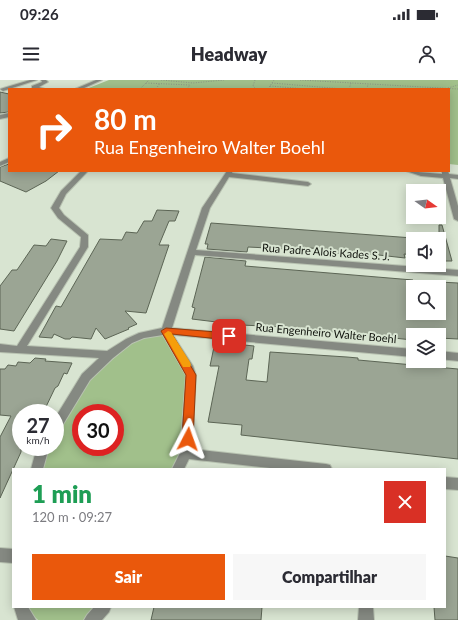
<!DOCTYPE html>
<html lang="pt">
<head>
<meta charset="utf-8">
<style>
  body { margin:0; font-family:Lato,sans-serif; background:#f7f7f7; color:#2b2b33; height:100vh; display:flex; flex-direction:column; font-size:15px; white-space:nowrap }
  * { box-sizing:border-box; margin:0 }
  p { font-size:13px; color:#7c7c81 }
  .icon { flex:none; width:22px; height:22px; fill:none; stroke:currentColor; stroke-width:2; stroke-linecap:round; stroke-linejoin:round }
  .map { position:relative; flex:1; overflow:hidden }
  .sheet { position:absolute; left:12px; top:388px; width:434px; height:140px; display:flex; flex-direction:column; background:#fff; border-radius:0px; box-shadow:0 2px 10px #0003 }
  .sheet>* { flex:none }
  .hud { position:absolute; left:8px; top:8px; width:442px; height:84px; border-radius:0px; box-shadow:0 2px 10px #0003; background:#ea580c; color:#fff; overflow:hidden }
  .needle { width:26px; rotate:104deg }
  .tools { position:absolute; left:406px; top:104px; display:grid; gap:8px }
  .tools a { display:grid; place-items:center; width:40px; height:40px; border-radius:0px; background:#fff; box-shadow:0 2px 10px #0003; font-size:20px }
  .speed { position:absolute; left:12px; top:324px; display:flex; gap:8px; font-size:20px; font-weight:700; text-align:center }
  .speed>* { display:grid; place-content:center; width:52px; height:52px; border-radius:50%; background:#fff; box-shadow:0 2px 10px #0003; line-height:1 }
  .speed small { font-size:10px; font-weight:400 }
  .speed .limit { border:6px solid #d22; background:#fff; color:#111 }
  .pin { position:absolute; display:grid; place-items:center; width:34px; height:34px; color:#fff; margin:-17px; border-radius:8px; box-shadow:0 2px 6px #0006 }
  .me { position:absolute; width:44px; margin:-22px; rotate:4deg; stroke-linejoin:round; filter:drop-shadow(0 0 3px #0008) }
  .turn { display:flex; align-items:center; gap:14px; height:84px; padding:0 20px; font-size:18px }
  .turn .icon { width:52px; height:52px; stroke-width:2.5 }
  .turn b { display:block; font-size:28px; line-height:34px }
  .round { display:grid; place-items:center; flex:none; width:42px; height:42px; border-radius:0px; background:#f7f7f7 }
  .head { display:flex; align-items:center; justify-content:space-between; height:68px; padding:0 20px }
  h1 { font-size:24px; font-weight:800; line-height:30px; color:#1e9e55 }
  .button { display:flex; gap:8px; margin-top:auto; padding:8px 20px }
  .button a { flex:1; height:46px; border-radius:0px; background:#ea580c; color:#fff; font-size:16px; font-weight:800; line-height:46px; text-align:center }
  .button a+a { background:#f7f7f7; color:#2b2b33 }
  .status { display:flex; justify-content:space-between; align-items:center; height:28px; padding:0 20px; background:#fff; direction:ltr }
  .status svg { height:11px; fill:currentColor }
  header { display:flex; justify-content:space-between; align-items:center; height:52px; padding:0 20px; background:#fff; font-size:18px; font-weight:800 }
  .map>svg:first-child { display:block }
</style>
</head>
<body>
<div class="status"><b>09:26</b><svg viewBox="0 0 49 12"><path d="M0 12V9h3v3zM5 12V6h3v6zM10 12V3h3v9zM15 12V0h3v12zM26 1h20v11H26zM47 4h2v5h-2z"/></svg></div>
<header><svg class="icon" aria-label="menu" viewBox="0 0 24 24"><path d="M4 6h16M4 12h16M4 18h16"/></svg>Headway<svg class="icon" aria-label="person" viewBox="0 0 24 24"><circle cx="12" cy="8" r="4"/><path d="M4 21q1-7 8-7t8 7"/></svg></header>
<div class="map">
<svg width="458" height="540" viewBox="0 0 458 540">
  <rect width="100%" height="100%" fill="#d8e4d1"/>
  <path fill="#a1c08b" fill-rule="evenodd" d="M109 0H458V85L449 84V9H86Z
    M164 253 192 296 182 371 173 389H43L49 367H55V357L91 297 135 261ZM81 333H115V367H81Z
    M28 527H96L84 540H38L29 532Z"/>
  <path fill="#9ba594" stroke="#5c6555" d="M0 12 9 14V32L0 33Z
    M9 84V91H59L46 101 26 112 0 101V87Z
    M157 130 179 131 175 141H169L159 165H169L146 233 125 231 137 244 128 248 129 249 105 259 96 248 91 259 72 257 70 259H65L54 254 52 258 39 257 56 226 61 227 100 159 122 160 126 152 137 153 144 141H152Z
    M211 143 413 158V175L404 174 405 178 361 173V174L329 173V169L308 168V170L248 167 247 172 207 169 208 164H205Z
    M439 145H442L452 181H439Z
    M51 159 67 161 57 181 14 251 0 249V206L12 190H17L34 165 46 166Z
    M205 177 246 181 245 186 413 200V233H439V202L458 203V259L439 258V255H413V260L285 247 241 245 192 239 195 228 192 227Z
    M215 262 254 266 252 279H249L246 300 267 302 270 272 347 277 358 278V280L458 289V379L241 355 242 345 208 342 219 286H210Z
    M35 278 46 279 45 281 72 283 67 294 64 293 58 306 55 308 43 333H21V372L0 418V357L11 336 0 335V289H5L8 285 16 286 18 282 30 283Z
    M445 476 458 478V540H435L434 527H445Z
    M154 527H262L261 540H151Z"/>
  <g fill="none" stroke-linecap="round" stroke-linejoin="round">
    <defs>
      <path id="minor" d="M30 0H37L3 11 0 9Z
        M41 0H46L48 2 39 7 45 9 32 8V6L42 2Z
        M96 0H102L82 9H75Z
        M9 33V37L0 39V35Z
        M9 78V82L0 86V82Z
        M81 91H88L66 114 59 128 64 135 88 155V167L27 266 107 271 126 259 139 253 162 248 202 128 227 91H233L232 93 308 102 311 104 308 106 229 97 210 128 196 170 458 190V196L195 175 172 248 413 269V277L173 255 193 286 196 295 192 369 326 384 330 385 332 389H279L189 379 184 389H172L180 373 186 295 163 255 144 258 132 263 113 278 90 300 59 351 55 353V338L82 294 99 278 0 272V264L17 266 80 167 81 157 58 138 51 128 61 111Z
        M406 91 442 94V91H448L449 94 458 95V99L450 98 458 126V141L454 139 443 98 421 96Z
        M439 271 458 273V281L439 279Z
        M37 367H49L43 389H31Z
        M445 397 458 398V410L445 409Z
        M0 468 13 469V483L0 482Z
        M14 527H28L36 540H18Z
        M94 527H111L109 532 102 540H84L87 535Z
        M359 527H373L374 540H358Z"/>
    </defs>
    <use href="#minor" stroke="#b8c2b1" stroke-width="2"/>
    <path stroke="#8c9486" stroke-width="1" stroke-dasharray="1 1.5" stroke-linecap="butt" d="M161 0 193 3 224 0
      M255 0 253 6 256 9
      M300 0 458 9
      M146 3 190 5 187 9
      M272 3 343 9
      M270 6 307 9
      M448 8 458 5
      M140 9 149 0
      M156 9 160 3
      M268 9 274 0
      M349 9 351 3
      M367 9 368 4"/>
    <use href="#minor" fill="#858982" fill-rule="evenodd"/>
  </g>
  <path fill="#ea580c" stroke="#983908" d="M166 248 229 253 233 256 229 260 172 254 196 295 193 359 191 362 188 363 184 362 182 359 186 295 161 251Z"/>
  <path fill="#f59e0b" d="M168 251 171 252 190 282 191 285 190 287H183L164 254Z"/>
  <g text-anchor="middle" stroke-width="4" stroke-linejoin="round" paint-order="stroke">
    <g font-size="11" fill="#0f120c" stroke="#d8e4d1">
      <text transform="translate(326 172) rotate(4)" y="4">Rua Padre Alois Kades S. J.</text>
      <text transform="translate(326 253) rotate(5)" y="4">Rua Engenheiro Walter Boehl</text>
    </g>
  </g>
</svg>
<div class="tools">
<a><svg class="needle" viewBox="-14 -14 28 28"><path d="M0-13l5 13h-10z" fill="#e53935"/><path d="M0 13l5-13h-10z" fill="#7c7c81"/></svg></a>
<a><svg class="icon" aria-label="sound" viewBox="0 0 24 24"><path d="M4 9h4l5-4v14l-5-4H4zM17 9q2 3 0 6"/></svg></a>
<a><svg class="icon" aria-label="search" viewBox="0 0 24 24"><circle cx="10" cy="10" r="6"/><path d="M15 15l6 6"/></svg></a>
<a><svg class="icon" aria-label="layers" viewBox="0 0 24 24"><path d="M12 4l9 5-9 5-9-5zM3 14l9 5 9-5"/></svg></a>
</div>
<div class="speed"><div>27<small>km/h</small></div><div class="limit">30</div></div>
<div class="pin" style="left:229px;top:256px;background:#d93025"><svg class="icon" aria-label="arrive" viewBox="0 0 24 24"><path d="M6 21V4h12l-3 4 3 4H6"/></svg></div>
<svg class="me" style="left:188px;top:359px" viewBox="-20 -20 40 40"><path d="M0-17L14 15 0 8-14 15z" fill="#ea580c" stroke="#fff" stroke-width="4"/></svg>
<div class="hud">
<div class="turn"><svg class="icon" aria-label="right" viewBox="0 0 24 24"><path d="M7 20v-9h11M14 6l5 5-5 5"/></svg><div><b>80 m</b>Rua Engenheiro Walter Boehl</div></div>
</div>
<section class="sheet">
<div class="head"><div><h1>1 min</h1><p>120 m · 09:27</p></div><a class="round" style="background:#d93025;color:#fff"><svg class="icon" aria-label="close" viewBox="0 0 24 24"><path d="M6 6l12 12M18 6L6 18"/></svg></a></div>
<div class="button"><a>Sair</a><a>Compartilhar</a></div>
</section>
</div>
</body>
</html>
